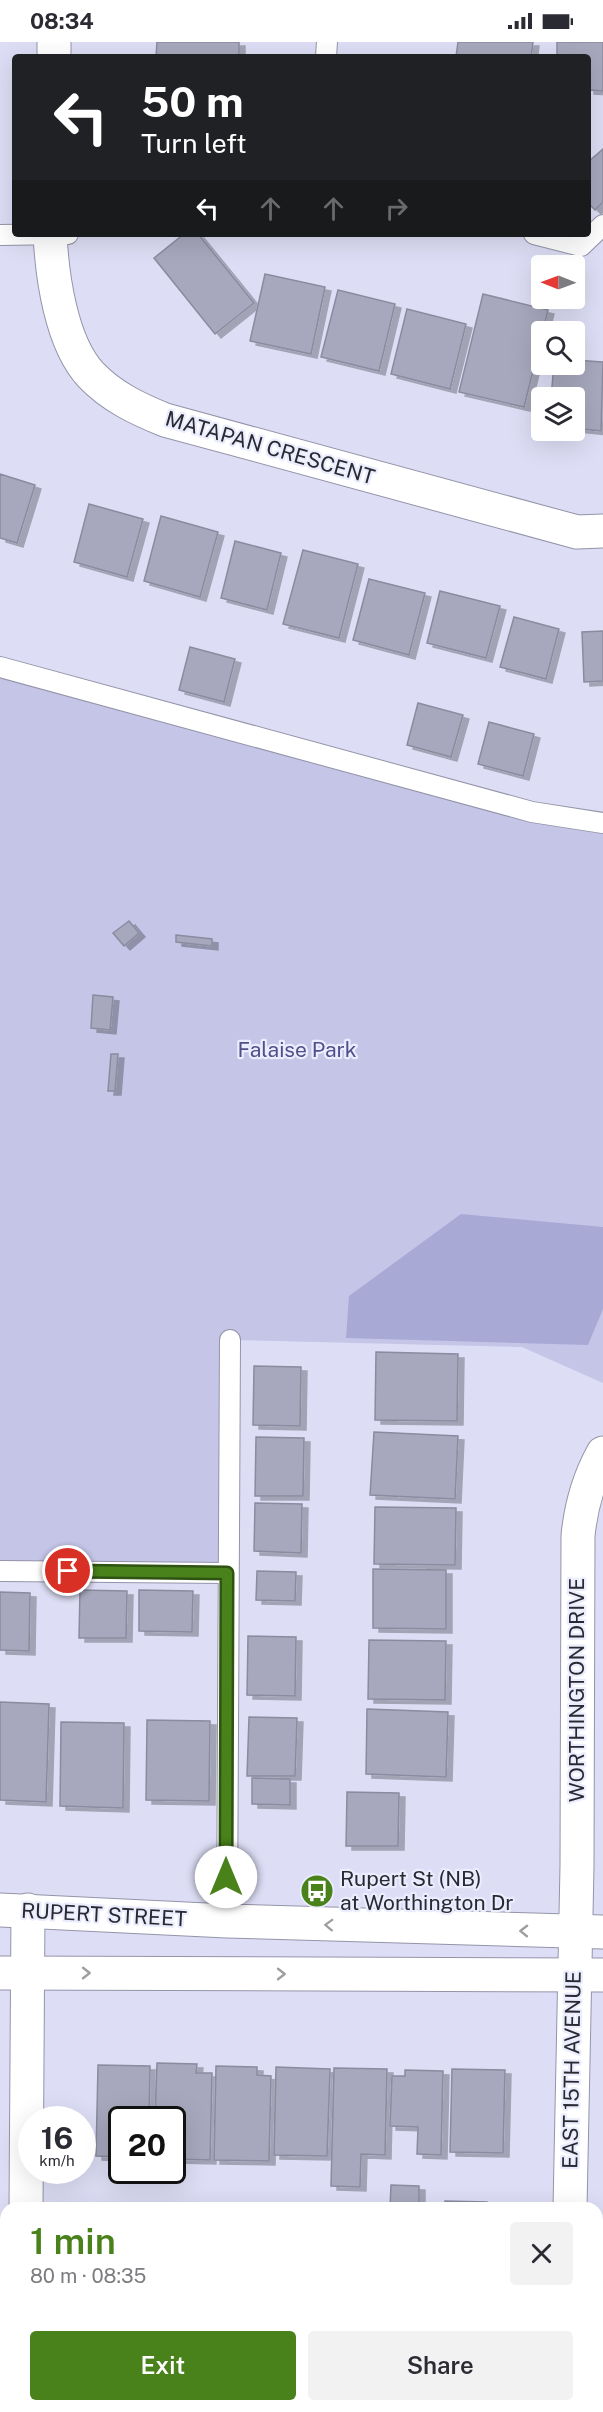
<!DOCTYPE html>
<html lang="en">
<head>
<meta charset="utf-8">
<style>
  body { margin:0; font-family:"Public Sans",sans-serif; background:#f2f2f3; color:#2b2b33; height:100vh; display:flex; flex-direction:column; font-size:22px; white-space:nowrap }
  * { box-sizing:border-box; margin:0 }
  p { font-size:20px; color:#7c7c81 }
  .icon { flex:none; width:33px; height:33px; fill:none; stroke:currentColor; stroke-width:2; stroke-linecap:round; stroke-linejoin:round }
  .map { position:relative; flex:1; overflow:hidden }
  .details { position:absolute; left:0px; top:2160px; width:603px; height:210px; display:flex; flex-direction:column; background:#fff; border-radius:18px 18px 0 0; box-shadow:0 6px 24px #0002 }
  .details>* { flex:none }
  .hud { position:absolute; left:12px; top:12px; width:579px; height:183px; border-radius:6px; box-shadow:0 6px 24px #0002; background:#202124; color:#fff; overflow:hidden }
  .needle { width:39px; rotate:271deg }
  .buttons { position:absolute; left:531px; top:213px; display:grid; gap:12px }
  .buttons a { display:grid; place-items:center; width:54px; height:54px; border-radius:6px; background:#fff; box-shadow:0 6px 24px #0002; font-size:30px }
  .speed { position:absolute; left:18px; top:2064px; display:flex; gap:12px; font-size:30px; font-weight:700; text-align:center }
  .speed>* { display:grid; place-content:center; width:78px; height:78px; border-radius:50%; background:#fff; box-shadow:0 6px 24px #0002; line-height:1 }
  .speed small { font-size:15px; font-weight:400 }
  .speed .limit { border:3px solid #111; border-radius:9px; background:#fff; color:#111 }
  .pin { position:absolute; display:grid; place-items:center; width:51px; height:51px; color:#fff; margin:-26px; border:3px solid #fff; border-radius:50%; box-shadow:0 2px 6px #0007 }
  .me { position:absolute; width:66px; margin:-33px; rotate:0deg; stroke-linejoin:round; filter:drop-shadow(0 0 4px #0008) }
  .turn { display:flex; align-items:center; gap:21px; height:126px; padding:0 30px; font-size:27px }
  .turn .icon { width:78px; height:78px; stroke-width:2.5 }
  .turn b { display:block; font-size:42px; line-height:51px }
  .lanes { display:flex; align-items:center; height:57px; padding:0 30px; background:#0003; justify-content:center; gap:30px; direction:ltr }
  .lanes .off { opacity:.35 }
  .round { display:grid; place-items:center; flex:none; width:63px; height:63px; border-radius:6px; background:#f2f2f3 }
  .summary { display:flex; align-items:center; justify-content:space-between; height:102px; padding:0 30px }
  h1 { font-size:36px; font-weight:600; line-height:45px; color:#49811b }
  .cta { display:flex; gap:12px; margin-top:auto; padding:12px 30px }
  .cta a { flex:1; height:69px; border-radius:6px; background:#49811b; color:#fff; font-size:24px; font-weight:600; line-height:69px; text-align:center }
  .cta a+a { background:#f2f2f3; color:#2b2b33 }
  .status { display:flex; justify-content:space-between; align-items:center; height:42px; padding:0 30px; background:#fff; direction:ltr }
  .status svg { height:16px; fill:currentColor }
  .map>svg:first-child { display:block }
</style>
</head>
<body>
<div class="status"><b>08:34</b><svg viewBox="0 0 49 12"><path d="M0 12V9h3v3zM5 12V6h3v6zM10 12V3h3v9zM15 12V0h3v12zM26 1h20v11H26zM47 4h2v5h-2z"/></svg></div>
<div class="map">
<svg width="603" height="2370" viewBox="0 0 603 2370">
  <defs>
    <filter id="shadow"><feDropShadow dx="6" dy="4" stdDeviation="0" flood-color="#0004"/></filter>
  </defs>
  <rect width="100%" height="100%" fill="#dddef5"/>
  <path fill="#c4c5e7" d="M0 625 603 781V1341L522 1305 230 1298 227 1531 0 1529Z"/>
  <path fill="#a9a9d6" d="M461 1172 603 1185V1267L588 1303 346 1296 349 1254Z"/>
  <path fill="#a7a8bd" stroke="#8b8ba0" stroke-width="1.5" filter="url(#shadow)" d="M157 0H239V15H156Z
    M458 0H533L531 15H456Z
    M557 0H603V49L588 48V15H557Z
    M603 107V160L595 168 588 161V120Z
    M184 192H198L254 261 215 292 154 216Z
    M265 232 325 245 311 312 250 299Z
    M338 248 395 262 379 329 321 315Z
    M483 252 548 268 524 365 459 350Z
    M407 267 466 282 450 347 391 332Z
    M574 318 603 320 601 389 574 386V356H551L554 322H574Z
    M0 432 35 443 17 501 0 496Z
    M89 462 143 477 127 535 74 520Z
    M161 474 218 490 200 555 144 539Z
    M235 499 281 511 267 568 221 556Z
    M303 508 358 522 339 596 283 582Z
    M369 537 425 551 409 613 353 598Z
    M440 549 500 564 486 616 427 601Z
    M514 575 559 587 546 637 500 625Z
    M603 589V639L584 640 582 590Z
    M190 605 235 617 224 660 179 648Z
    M418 661 463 673 451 715 407 703Z
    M489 680 534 692 523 734 478 722Z
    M129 879 139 891 124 904 113 891Z
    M176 893 212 897V904L176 900Z
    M93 953 113 955 110 988 91 986Z
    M111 1012H118L115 1049H108Z
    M376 1310 458 1312 457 1379 375 1378Z
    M254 1324 301 1325 300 1384 253 1383Z
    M374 1390 458 1394 455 1457 370 1453Z
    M256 1395 304 1396 303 1454H255Z
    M255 1461 302 1462 301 1511 254 1509Z
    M375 1465 456 1466 455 1523 374 1522Z
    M373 1527 446 1528V1587L373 1586Z
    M257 1529 296 1530 295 1559 256 1558Z
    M80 1548 127 1549 126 1596H79Z
    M139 1548 193 1549 192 1590 139 1589Z
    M0 1550 30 1551 29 1609 0 1608Z
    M248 1594 296 1595 295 1654 247 1653Z
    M369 1598 446 1599 445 1658 368 1657Z
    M0 1660 49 1662 46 1760 0 1758Z
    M367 1667 448 1670 446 1735 366 1732Z
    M249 1675 297 1676 295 1734H247Z
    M147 1678 210 1679 209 1759 146 1758Z
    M61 1680 124 1681 123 1766 60 1764Z
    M252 1736 290 1737V1763L252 1762Z
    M347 1750 399 1751 398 1804H346Z
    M157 2021 197 2022 196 2031H212L210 2118 172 2117V2078H155Z
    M98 2023 150 2024 149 2078H122V2115L96 2114Z
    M216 2024 257 2025V2033L271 2034 269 2119 214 2118Z
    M276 2025 330 2027 327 2114 274 2113Z
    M334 2026 387 2027 385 2113 361 2112 360 2145 331 2144Z
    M452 2027 505 2028 503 2111 450 2110Z
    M405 2028 443 2029 441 2113 417 2112 418 2085 390 2084 392 2034H405Z
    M391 2143 419 2144V2166H390Z
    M445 2159 487 2160V2166H445Z
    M124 2364H216V2370L124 2368Z
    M233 2364H271V2370H232Z
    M312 2364H356V2370H312Z
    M399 2364H473V2370L399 2368Z"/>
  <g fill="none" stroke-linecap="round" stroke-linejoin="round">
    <defs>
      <path id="lane" d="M326 15 327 0
        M534 192 581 204 603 183
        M0 193 68 192
        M0 625 532 770 603 781
        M0 1529 227 1531
        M227 1879 230 1298
        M0 2214H6
        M597 2227 603 2228
        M290 2370V2364"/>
      <path id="street" d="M54 15V0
        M50 192C52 234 61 301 91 333 112 355 138 367 165 378L577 490 603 489
        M26 2166 28 1868
        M570 2166 577 1824 578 1494C581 1463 588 1438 603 1411
        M21 2370V2364
        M566 2370V2364"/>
      <path id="secondary" d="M0 1868 227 1879 603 1890
        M0 1931 603 1933"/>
    </defs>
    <use href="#lane" stroke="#9494a9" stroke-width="22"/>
    <use href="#street" stroke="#9494a9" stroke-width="35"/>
    <use href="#secondary" stroke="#9494a9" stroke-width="35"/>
    <use href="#lane" stroke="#fff" stroke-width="20"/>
    <use href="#street" stroke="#fff" stroke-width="33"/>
    <use href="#secondary" stroke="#fff" stroke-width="33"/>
  </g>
  <defs><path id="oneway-chevron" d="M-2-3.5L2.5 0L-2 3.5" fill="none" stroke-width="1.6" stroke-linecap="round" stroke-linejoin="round" transform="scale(1.5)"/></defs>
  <g stroke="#9f9fa2">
    <use href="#oneway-chevron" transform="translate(329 1883) rotate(-178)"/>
    <use href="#oneway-chevron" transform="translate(524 1889) rotate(-179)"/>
    <use href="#oneway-chevron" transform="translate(86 1931)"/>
    <use href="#oneway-chevron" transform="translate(281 1932)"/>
  </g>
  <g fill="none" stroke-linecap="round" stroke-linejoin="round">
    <defs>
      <path id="route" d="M68 1529 227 1531 226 1835"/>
    </defs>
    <use href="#route" stroke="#2f5412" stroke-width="15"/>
    <use href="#route" stroke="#49811b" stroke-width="10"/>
  </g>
  <defs>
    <symbol id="bus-disc" viewBox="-11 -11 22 22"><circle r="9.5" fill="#49811b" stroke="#ebecfe"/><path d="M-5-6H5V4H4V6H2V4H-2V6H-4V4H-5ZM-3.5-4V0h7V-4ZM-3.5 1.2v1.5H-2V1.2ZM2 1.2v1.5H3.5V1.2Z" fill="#fff"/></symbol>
  </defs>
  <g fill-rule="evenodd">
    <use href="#bus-disc" x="298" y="1830" width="38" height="38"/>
  </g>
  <g text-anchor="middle" stroke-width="4.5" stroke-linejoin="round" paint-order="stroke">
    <g font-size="21" fill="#292931" stroke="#ebecfe">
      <text transform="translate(270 406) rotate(16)" y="7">MATAPAN CRESCENT</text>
      <text transform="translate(577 1648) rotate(-90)" y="7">WORTHINGTON DRIVE</text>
      <text transform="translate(104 1873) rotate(3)" y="7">RUPERT STREET</text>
      <text transform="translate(572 2028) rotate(-89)" y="7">EAST 15TH AVENUE</text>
    </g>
    <g font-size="21" fill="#514e88" stroke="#ebecfe">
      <text x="297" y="1015">Falaise Park</text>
    </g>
    <g font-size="21" fill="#292931" stroke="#ebecfe" text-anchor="start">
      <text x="340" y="1844">Rupert St (NB)<tspan x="340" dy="24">at Worthington Dr</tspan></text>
    </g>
  </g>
</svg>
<div class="buttons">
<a><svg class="needle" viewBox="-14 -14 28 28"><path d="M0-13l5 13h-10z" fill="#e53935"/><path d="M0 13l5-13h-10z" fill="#7c7c81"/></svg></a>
<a><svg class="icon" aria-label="search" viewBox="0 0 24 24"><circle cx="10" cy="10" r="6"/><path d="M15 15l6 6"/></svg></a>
<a><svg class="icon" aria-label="layers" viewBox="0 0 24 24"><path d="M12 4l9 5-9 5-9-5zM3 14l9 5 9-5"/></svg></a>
</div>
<div class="speed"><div>16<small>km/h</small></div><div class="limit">20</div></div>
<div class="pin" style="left:68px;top:1529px;background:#d93025"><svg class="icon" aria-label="arrive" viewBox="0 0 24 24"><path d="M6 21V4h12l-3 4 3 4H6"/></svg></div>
<svg class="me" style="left:226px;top:1835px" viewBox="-20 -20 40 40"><circle r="19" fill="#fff"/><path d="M0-13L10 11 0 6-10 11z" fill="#49811b"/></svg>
<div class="hud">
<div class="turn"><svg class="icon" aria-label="left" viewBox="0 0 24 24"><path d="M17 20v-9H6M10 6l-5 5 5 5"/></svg><div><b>50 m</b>Turn left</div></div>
<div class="lanes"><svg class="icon" aria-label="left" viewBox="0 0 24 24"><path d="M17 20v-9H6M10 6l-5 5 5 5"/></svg><svg class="icon off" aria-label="ahead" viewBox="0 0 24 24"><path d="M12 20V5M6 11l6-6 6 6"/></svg><svg class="icon off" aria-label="ahead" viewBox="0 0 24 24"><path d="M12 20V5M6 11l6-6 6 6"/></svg><svg class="icon off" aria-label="right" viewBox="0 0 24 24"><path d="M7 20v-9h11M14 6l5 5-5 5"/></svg></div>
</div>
<section class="details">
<div class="summary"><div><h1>1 min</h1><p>80 m · 08:35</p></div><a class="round"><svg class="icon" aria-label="close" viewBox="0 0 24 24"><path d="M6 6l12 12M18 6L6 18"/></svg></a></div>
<div class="cta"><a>Exit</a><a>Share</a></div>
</section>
</div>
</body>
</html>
